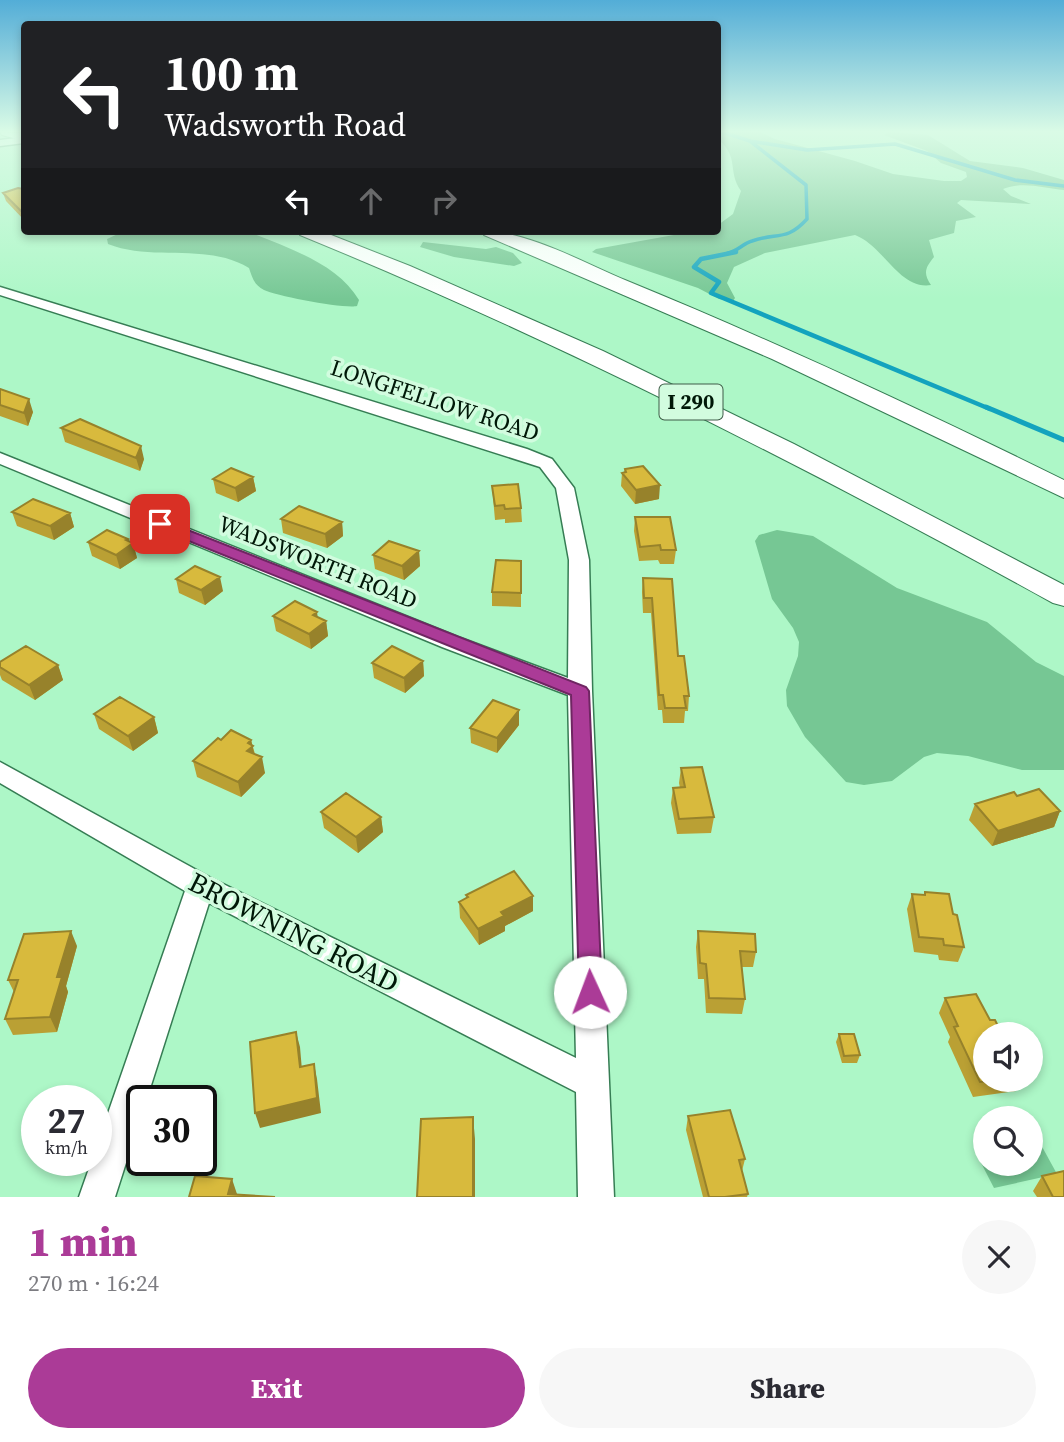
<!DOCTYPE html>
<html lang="en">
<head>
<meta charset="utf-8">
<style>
  body { margin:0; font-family:"Source Serif 4",serif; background:#f7f7f7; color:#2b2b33; height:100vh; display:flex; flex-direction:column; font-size:26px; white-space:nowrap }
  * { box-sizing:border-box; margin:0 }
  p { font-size:23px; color:#7c7c81 }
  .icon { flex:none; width:38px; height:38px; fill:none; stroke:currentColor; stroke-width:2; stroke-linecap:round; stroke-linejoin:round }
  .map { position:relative; height:1197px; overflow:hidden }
  .details { display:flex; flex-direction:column; background:#fff; flex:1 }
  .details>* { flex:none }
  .banner { position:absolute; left:21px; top:21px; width:700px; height:214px; border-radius:7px; box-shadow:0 4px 10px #0003; background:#202124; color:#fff; overflow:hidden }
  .buttons { position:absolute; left:973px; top:1022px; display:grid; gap:14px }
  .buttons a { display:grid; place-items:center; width:70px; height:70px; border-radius:50%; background:#fff; box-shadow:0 4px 10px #0003; font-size:35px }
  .speed { position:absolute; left:21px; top:1085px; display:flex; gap:14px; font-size:35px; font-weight:700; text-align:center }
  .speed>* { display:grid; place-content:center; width:91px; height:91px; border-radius:50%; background:#fff; box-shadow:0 4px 10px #0003; line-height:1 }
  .speed small { font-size:18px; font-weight:400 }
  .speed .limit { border:4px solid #111; border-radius:10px; background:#fff; color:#111 }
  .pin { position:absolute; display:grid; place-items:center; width:60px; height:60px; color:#fff; margin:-30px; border-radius:14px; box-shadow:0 4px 10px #0006 }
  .me { position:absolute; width:77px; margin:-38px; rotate:358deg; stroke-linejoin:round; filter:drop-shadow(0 0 5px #0008) }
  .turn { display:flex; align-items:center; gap:24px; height:147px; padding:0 28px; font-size:32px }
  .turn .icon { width:91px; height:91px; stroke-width:2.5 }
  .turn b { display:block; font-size:49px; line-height:60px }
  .lanes { display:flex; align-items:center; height:66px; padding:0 28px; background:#0003; justify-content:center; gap:35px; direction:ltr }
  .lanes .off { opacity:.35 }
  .round { display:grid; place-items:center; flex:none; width:74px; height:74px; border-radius:37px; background:#f7f7f7 }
  .headline { display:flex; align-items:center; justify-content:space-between; height:119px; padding:0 28px }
  h1 { font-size:42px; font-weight:800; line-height:52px; color:#ab3b97 }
  .action { display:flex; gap:14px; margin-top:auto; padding:14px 28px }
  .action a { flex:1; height:80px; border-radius:42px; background:#ab3b97; color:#fff; font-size:28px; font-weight:800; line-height:80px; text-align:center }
  .action a+a { background:#f7f7f7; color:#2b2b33 }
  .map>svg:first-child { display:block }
</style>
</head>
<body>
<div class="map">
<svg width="1064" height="1197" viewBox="0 0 1064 1197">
  <rect width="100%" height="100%" fill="#adf7c7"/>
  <path fill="#76c794" d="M718 132H760L775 139 855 161 893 174 944 181H961L967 177 966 172 941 163 927 151 884 135 889 132 928 135 970 161 1023 168 1064 180V190C1044 188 1022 181 1003 189L1011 196 1031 204 961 200 957 203 976 217 956 221 954 233 929 240 934 257C925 268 923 273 931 285 899 290 884 246 855 235L765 253 734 267 727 283 735 298 733 301 719 299 698 288 592 252 596 249 696 231H718V225L733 214 741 191C727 171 740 158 718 139Z
    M216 231C225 231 241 228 249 232 288 248 337 263 359 300L357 306C345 309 276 296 264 290 254 285 252 277 249 268 206 242 153 262 108 244L107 239 120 233 205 234Z
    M423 242 486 249 496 247 513 253 522 263 514 266 454 257 420 247Z
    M777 530 813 536 897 588 987 622 1036 662 1064 676V770H1022L968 756 937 753 924 757 892 781 864 785 846 782 805 737 787 706 786 690 798 656 799 642 793 628 772 599 755 541 759 535Z
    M1040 1143 1057 1174 994 1188 978 1157 985 1155V1164H1031V1145Z"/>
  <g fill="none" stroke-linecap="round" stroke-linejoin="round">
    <path stroke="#13a3be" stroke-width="3.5" d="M722 132 750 141 807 150 895 144 1015 180 1064 186
      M728 253C738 251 742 244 752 241 777 232 786 242 807 219L806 185 750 141"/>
    <path stroke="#13a3be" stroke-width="4.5" d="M736 252 701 259 694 267 719 282 711 293 990 409"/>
    <path stroke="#13a3be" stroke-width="5" d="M986 407 1064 440"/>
    <defs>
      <path id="minor" d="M24 137V143L0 146V140Z
        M0 287 527 449 552 459 574 488 589 560 592 691 614 1197H578L576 1092 209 903 146 1101H142V1113L115 1197H79L92 1160H96V1148L185 891 0 783V762L211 878 576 1058 568 695 442 647 0 464V453L458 637 568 678 569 560 556 488 540 467 0 295Z"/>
      <path id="highway" d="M0 132 24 133V141L2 135Z
        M297 231H321L410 266 603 351 794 444 1064 585V606L1053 603C808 468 559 341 300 235Z
        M481 231C528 231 582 262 625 280 774 341 920 409 1064 480V498L772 359 484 235Z"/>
    </defs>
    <use href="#minor" stroke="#367d54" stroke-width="3"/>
    <use href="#highway" stroke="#367d54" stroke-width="2"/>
    <use href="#minor" fill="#fff" fill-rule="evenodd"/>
    <use href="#highway" fill="#fff" fill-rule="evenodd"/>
  </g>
  <path fill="#baa034" d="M24 189V220L6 201 3 193Z
    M0 389 33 412 28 426 0 416Z
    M61 428 144 459 140 471 65 442Z
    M625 469 659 499 635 504 621 486 622 473 624 472Z
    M253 477 256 491 238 502 216 493 213 479Z
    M492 486 521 508 522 522 505 523V519L495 520Z
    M12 512 70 513 74 527 54 540 17 526Z
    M635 517 676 550 674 564H660L658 560 639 561 634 531Z
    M281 519 342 522 343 536 327 548 283 533Z
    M128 539 129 542 133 543 137 558 120 569 92 556 88 542Z
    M419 551 420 566 404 580 375 569 373 555Z
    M521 561V607L492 606V592Z
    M643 578 678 656 689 696 688 711H685L684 723H663L662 710H658L651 613H643L642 592Z
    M176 579 223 591 205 605 179 593Z
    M273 616 318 617 326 621 328 636 311 649 276 631Z
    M423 661 424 676 405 693 374 678 372 663Z
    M0 662 58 665 63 680 35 700 2 680 0 675Z
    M94 714 154 717 158 733 133 751 99 729Z
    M519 725 497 753 471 743 470 728Z
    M221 740H251L255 754 265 773 241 797 197 777 193 761Z
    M681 768 714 817 711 833 677 834 671 803 673 788H680L679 783Z
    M1017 796 1060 811 1054 827 992 846 969 820 975 804Z
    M321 812 381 817 383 832 358 853 324 828Z
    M925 892 953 914 964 947 958 962 939 960 938 955 914 952 907 909 912 894 924 895Z
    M466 895 533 896V911L505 926V931L479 945 460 918 459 902 467 898Z
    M698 931 756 952 753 967H742L745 999 742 1014 706 1013 704 979H698L696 947Z
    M77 946 66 986 68 992 57 1032 13 1035 5 1019 14 992 8 980Z
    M945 998 990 1020 985 1080H1022L1016 1091 973 1097 948 1042 950 1037 939 1013Z
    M839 1034 860 1055 857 1063H842L836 1042Z
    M688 1116 745 1159 742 1171 748 1194 747 1197H703L686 1130Z
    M1042 1176 1064 1197H1037L1033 1191Z"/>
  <path fill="#97822b" d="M29 399 33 412 28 426 24 413Z
    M141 446 144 459 140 471 136 458Z
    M253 477 256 491 238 502 235 488Z
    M660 485 659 499 635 504 636 490Z
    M70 513 74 527 54 540 50 526Z
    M342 522 343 536 327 548 325 534Z
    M128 539 130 546 133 543 137 558 120 569 116 555Z
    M419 551 420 566 404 580 402 566Z
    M220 577 223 591 205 605 201 590Z
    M317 612 319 626 326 621 328 636 311 649 309 634 313 615Z
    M423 661 424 676 405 693 404 678Z
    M58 665 63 680 35 700 29 685Z
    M519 710V725L497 753V738Z
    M154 717 158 733 133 751 128 736Z
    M251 740 256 761 247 751 248 743Z
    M262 757 265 773 241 797 238 782Z
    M1060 811 1054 827 992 846 998 831Z
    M381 817 383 832 358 853 356 837Z
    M533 896V911L505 926V931L479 945 478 929 501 912Z
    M71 931 77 946 66 986 68 992 57 1032 50 1017 57 977Z
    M296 1032 300 1047 303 1082 300 1067Z
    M314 1064 317 1079 321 1113 260 1128 255 1113Z
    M473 1117 475 1139V1197H473Z
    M232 1179 238 1197 228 1194Z"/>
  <path fill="#d8ba3d" stroke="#97822b" stroke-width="2" d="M18 188 24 189V214L3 193Z
    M0 389 29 399 24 413 0 405Z
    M80 419 141 446 136 458 61 428Z
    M643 466 660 485 636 490 622 473 626 472 625 469Z
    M231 468 253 477 235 488 213 479Z
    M518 484 521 508 505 509 504 505 495 506 492 486Z
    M33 499 70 513 50 526 12 512Z
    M299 506 342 522 325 534 281 519Z
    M635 517H670L676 550H661L660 545 640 547Z
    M107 530 128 539 126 540 133 543 116 555 88 542Z
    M389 541 419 551 402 566 373 555Z
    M496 560 521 561V593L492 592Z
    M195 566 220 577 201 590 176 579Z
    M643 578 672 579 678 656H684L689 696H684L686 708H665L663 695H659L652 598H644Z
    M295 601 317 612 313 615 326 621 309 634 273 616Z
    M26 646 58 665 29 685 0 667V662Z
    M392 646 423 661 404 678 372 663Z
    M120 697 154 717 128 736 94 714Z
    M493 700 519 710 497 738 470 728Z
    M231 730 251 740 248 743 253 746 247 751 262 757 238 782 193 761 218 738 221 740Z
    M702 767 714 817 679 819 673 788 685 787 681 768Z
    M1039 789 1060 811 998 831 975 804 1014 792 1017 796Z
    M346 793 381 817 356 837 321 812Z
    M514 871 533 896 501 912 504 916 478 929 459 902 468 897 466 895Z
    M925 892 949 894 953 914 957 915 964 947 944 945 943 939 919 937 912 894 925 895Z
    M71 931 57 977H62L50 1017 5 1019 18 980H8L24 934Z
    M698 931 755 934 756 952 740 951 745 999 709 998 706 964 700 963Z
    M976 994 990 1020H995L1002 1034H985V1080H998L980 1082 954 1027 958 1026 945 998Z
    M296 1032 300 1067 314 1064 317 1098 255 1113 250 1042Z
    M839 1034H854L860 1055 844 1056Z
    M730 1110 745 1159 739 1160 748 1194 725 1197H709L688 1116Z
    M473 1117V1197H417L421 1119Z
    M1064 1171V1197H1053L1042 1176Z
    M195 1176 232 1179 228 1194 275 1197H189Z"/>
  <linearGradient id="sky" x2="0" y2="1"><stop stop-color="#53add7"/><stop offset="0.44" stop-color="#dafbe6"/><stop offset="1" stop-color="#dafbe6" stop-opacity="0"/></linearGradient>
  <rect width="1064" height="299" fill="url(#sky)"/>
  <path fill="#ab3b97" stroke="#6f2662" stroke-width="2" d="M160 519 586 687 589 691 602 992 598 999 590 1002 582 999 579 992 571 695 154 527 152 524Z"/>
  <g text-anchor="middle" stroke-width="7" stroke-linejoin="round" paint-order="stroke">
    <rect fill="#d2fcdf" stroke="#3f5c48" stroke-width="2" x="659.5" y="384.5" width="63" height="35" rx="5"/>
    <g font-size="21" font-weight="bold" fill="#001808">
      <text x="691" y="409">I 290</text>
    </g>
    <g font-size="23" fill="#001808" stroke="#d2fcdf">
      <text transform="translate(435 400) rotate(18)" y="8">LONGFELLOW ROAD</text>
      <text transform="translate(318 562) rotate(22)" y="8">WADSWORTH ROAD</text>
    </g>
    <g font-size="28" fill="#001808" stroke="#d2fcdf">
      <text transform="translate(294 932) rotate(27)" y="10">BROWNING ROAD</text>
    </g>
  </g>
</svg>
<div class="buttons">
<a><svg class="icon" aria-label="sound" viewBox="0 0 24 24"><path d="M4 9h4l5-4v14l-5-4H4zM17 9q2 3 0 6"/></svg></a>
<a><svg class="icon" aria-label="search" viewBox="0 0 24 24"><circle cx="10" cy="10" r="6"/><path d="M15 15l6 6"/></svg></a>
</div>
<div class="speed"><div>27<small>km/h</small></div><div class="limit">30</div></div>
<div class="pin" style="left:160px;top:524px;background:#d93025"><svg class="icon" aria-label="arrive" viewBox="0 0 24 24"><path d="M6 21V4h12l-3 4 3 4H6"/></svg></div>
<svg class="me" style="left:590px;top:992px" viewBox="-20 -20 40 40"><circle r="19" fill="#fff"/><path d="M0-13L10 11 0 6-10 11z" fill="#ab3b97"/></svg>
<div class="banner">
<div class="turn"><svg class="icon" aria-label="left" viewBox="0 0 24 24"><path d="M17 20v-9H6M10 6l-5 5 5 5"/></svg><div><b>100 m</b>Wadsworth Road</div></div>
<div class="lanes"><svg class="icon" aria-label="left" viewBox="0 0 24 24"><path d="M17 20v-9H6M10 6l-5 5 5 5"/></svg><svg class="icon off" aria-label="ahead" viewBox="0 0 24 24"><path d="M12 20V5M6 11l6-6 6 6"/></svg><svg class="icon off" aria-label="right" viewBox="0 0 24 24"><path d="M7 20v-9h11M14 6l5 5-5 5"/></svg></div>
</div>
</div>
<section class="details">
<div class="headline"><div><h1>1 min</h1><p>270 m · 16:24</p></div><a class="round"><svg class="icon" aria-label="close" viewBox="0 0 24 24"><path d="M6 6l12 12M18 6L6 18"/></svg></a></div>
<div class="action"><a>Exit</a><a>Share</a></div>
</section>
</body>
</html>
